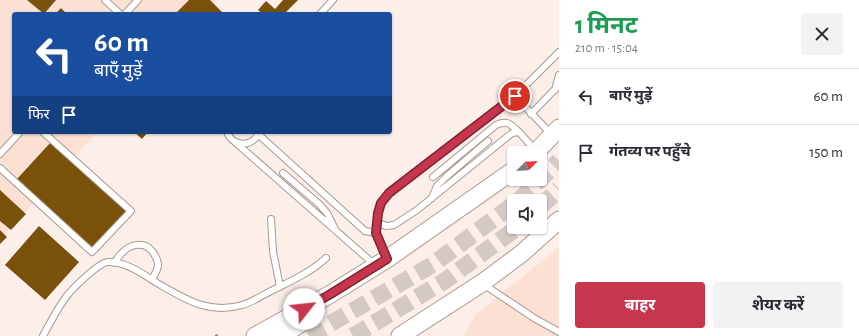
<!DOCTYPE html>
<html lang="hi">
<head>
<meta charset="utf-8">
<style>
  body { margin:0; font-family:"Alegreya Sans","Noto Sans Devanagari",sans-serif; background:#f2f2f3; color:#2b2b33; height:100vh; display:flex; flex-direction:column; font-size:15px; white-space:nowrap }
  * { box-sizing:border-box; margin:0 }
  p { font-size:13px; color:#7c7c81 }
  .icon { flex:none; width:22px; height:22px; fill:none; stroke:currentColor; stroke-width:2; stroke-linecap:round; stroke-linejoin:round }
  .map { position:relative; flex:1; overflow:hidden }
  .drawer { display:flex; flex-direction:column; background:#fff; width:300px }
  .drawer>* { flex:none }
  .banner { position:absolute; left:12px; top:12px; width:380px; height:122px; border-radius:4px; box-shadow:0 1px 3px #0004; background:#1a4fa0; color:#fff; overflow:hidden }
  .needle { width:26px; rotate:65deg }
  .tools { position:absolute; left:507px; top:146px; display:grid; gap:8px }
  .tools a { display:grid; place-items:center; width:40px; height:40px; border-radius:4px; background:#fff; box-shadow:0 1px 3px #0004; font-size:20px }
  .pin { position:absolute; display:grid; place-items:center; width:34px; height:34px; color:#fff; margin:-17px; border:2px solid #fff; border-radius:50%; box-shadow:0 1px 4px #0007 }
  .me { position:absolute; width:44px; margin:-22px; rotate:61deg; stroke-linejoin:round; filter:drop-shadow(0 0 3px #0008) }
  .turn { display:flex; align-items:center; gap:14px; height:84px; padding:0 16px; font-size:18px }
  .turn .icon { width:52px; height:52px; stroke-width:2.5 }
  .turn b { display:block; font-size:28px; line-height:34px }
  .then { display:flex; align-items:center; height:38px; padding:0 16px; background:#0003; gap:8px; font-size:15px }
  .round { display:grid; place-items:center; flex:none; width:42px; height:42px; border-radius:4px; background:#f2f2f3 }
  .headline { display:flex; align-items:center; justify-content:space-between; height:68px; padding:0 16px }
  h1 { font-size:24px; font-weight:700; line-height:30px; color:#1e9e55 }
  .cta { display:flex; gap:8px; margin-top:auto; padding:8px 16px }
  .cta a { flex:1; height:46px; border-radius:4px; background:#c6364c; color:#fff; font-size:16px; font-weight:700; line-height:46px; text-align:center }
  .cta a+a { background:#f2f2f3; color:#2b2b33 }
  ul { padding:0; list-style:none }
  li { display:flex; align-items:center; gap:12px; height:56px; padding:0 16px; border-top:1px solid #e1e1e2 }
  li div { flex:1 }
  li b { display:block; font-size:15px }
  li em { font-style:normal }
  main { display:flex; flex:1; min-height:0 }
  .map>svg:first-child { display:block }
</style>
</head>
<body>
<main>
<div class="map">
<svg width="559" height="336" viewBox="0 0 559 336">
  <rect width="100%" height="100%" fill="#fcefea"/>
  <path fill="#fde0d4" d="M0 0H217L204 14H14V132H97L4 235 0 232Z
    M559 247V336H464L476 314Z"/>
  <path fill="#79510a" d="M27 0H56L44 14Z
    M189 0H210L224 14H175Z
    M283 0H298L284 14H263L258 10 266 1 275 9Z
    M61 8 67 14H55Z
    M134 132H148L142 139Z
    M51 142 127 210 93 248 17 179Z
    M0 190 26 214 11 230 0 221Z
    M39 226 79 262 45 300 5 265Z
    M0 230 7 237 0 244Z"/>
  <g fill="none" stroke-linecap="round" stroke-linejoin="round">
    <path stroke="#d5c9c4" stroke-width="17" stroke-dasharray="17 8" stroke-linecap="butt" d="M518 201 559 161
      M540 207 559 189
      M309 336 432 265 514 204
      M353 336 446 280 518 227"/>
    <defs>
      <path id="lane" d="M105 0 120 14
        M125 14 138 0
        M320 14 333 0
        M555 90 559 75
        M515 96 551 134
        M531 114 559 85
        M227 132C233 148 254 147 259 132
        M259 135 365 231 376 233
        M235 142 375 265
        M0 154 20 132
        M0 168 92 252 131 211 43 132
        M283 173 319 204 327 213 334 227
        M433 177 496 125C508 120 510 124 519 132
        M432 198 437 186 446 177 488 141
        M271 219 273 251 280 287
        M377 222 386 226 394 225 417 210 512 133 519 132 535 150
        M386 257 376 233 378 213 381 203 389 193 515 96 559 52
        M114 263C117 260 119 255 122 253 130 244 144 241 152 251 155 255 158 260 158 265 158 270 154 275 152 280
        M483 284 534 318 559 332
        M43 336C50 323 57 309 66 297 72 289 98 263 108 262 125 261 143 274 157 283 185 299 209 315 242 305 253 302 264 294 275 289 293 280 311 272 326 258"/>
      <path id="secondary" d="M535 153 559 128
        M255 336 329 295 387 259 514 170
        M281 336 306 320
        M400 336 482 283 521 254 559 220"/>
    </defs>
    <use href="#lane" stroke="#ab9890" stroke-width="8"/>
    <use href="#secondary" stroke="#ab9890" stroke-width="19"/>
    <path stroke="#968c87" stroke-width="2" stroke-dasharray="3 2" stroke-linecap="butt" d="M215 336 218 335V336"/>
    <use href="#lane" stroke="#fff" stroke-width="6"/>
    <use href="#secondary" stroke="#fff" stroke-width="17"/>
  </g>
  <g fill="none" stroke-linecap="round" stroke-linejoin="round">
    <defs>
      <path id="route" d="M304 309 329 295 387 259 376 233 378 213 381 203 389 193 515 96"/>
    </defs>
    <use href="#route" stroke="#812331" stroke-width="10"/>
    <use href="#route" stroke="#c6364c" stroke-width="7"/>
  </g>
</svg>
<div class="tools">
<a><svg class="needle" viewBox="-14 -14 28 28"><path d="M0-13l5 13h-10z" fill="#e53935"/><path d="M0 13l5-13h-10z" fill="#7c7c81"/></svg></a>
<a><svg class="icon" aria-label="sound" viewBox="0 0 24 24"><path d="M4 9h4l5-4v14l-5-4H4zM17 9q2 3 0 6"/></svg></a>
</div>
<div class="pin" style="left:515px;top:96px;background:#d93025"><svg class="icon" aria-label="arrive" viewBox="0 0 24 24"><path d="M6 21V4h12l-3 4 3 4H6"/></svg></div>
<svg class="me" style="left:304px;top:309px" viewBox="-20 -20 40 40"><circle r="19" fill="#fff"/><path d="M0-13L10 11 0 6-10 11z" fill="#c6364c"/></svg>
<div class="banner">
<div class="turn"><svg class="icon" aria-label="left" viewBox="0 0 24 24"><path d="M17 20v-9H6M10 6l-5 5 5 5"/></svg><div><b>60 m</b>बाएँ मुड़ें</div></div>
<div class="then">फिर<svg class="icon" aria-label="arrive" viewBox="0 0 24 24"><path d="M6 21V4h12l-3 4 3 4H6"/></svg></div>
</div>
</div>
<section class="drawer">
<div class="headline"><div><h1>1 मिनट</h1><p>210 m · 15:04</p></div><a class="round"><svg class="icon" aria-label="close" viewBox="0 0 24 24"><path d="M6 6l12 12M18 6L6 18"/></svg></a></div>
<ul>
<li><svg class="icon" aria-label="left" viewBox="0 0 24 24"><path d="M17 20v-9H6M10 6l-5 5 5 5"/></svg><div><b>बाएँ मुड़ें</b></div><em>60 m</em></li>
<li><svg class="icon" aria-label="arrive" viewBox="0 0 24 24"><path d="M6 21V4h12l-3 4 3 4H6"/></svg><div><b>गंतव्य पर पहुँचे</b></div><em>150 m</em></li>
</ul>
<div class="cta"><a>बाहर</a><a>शेयर करें</a></div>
</section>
</main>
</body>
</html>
